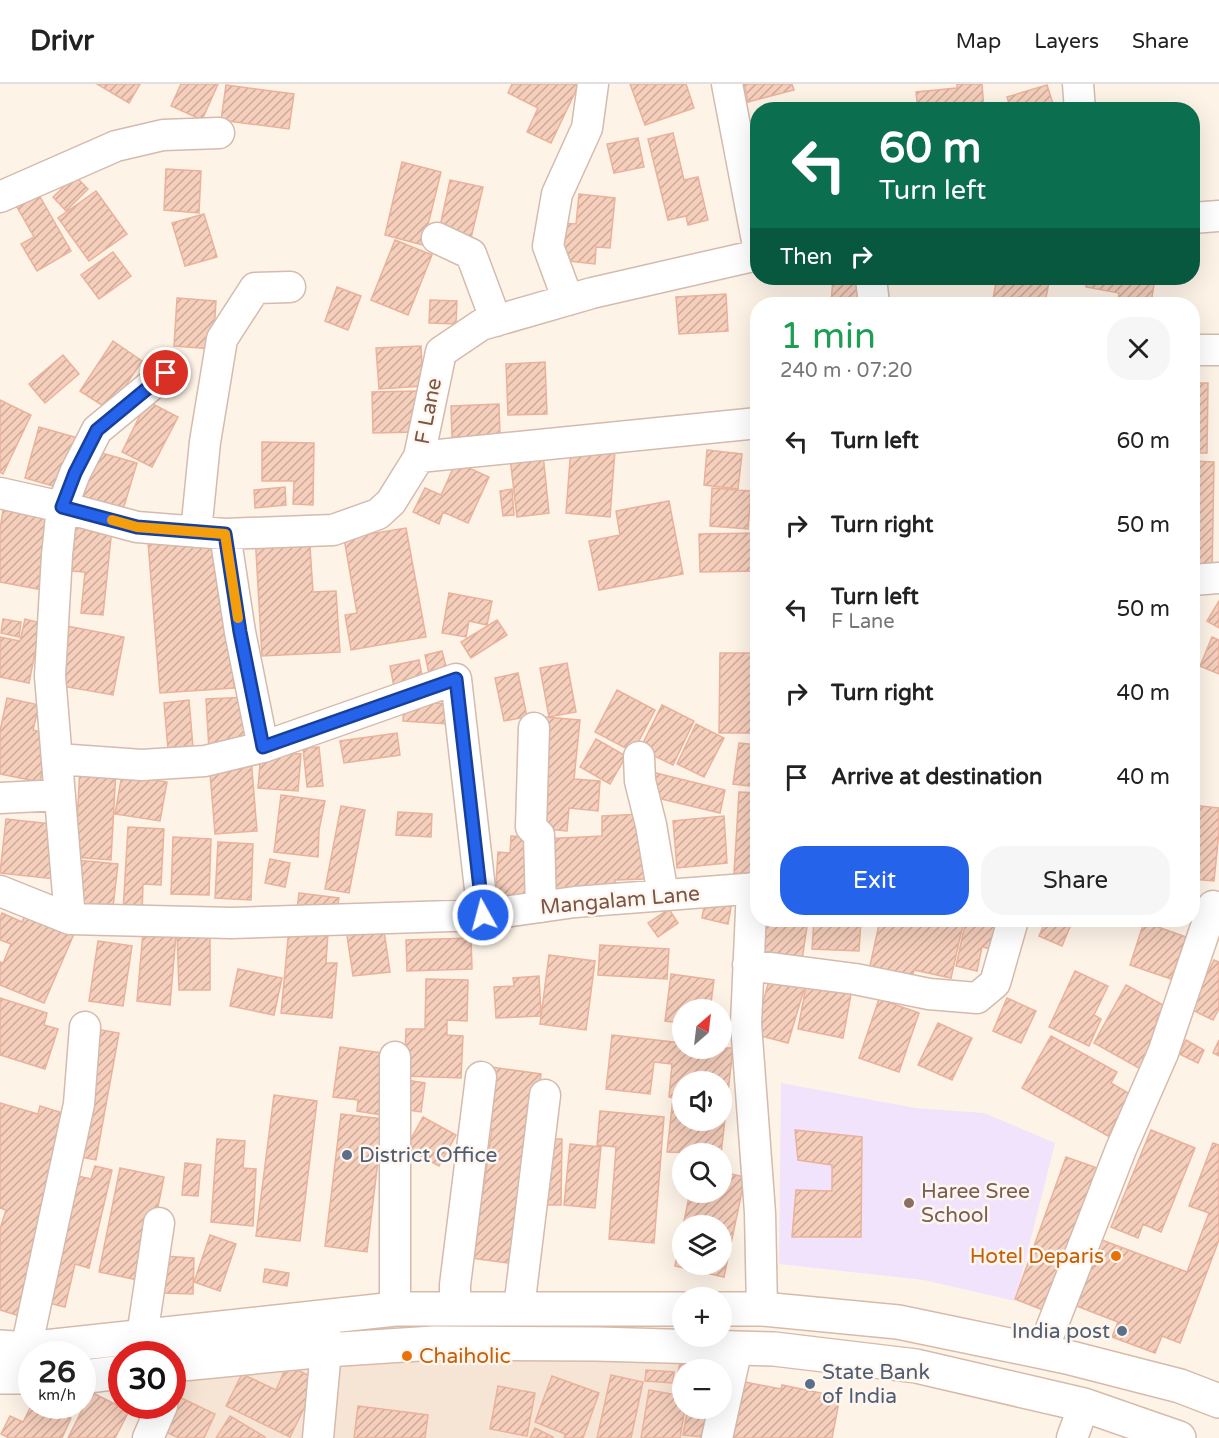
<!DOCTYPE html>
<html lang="en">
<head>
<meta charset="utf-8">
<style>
  body { margin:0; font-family:"Varela Round",sans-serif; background:#f6f6f6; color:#222; height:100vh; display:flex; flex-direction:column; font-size:22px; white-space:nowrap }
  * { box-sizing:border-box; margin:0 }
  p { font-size:20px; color:#767676 }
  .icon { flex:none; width:33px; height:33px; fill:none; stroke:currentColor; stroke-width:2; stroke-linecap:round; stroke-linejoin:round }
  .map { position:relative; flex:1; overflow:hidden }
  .details { position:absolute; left:750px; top:213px; width:450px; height:630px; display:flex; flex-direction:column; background:#fff; border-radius:24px; box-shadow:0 6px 24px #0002 }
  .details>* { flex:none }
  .banner { position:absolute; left:750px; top:18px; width:450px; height:183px; border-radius:24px; box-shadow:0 6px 24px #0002; background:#0b6e4f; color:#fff; overflow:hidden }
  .needle { width:39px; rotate:28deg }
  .buttons { position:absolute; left:672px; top:915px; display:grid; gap:12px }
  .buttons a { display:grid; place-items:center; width:60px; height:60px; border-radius:50%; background:#fff; box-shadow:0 6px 24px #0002; font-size:30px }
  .speed { position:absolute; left:18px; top:1257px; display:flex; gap:12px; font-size:30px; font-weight:700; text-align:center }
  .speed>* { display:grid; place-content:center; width:78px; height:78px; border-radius:50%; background:#fff; box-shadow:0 6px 24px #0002; line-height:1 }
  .speed small { font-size:15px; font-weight:400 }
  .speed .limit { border:9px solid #d22; background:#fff; color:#111 }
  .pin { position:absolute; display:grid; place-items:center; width:51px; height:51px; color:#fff; margin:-26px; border:3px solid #fff; border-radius:50%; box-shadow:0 2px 6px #0007 }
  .me { position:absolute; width:66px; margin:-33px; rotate:353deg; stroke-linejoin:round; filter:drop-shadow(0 0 4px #0008) }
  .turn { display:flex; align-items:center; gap:21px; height:126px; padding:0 30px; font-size:27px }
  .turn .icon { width:78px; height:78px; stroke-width:2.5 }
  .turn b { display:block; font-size:42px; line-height:51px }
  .then { display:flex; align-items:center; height:57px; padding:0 30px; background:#0003; gap:12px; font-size:22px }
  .round { display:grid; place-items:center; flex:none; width:63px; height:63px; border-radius:24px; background:#f6f6f6 }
  .headline { display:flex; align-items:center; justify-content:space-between; height:102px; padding:0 30px }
  h1 { font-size:36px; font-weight:600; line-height:45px; color:#1e9e55 }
  .primary-button { display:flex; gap:12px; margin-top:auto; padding:12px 30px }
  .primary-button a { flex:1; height:69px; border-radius:24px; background:#2563eb; color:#fff; font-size:24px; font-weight:600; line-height:69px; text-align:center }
  .primary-button a+a { background:#f6f6f6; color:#222 }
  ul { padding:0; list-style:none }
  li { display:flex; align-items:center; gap:18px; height:84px; padding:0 30px }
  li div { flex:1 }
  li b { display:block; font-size:22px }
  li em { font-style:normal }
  header { display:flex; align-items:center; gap:36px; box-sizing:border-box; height:84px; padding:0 30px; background:#fff; border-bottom:2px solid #e0e0e0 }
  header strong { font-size:28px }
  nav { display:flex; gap:33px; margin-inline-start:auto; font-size:21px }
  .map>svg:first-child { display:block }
</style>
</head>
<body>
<header>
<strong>Drivr</strong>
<nav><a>Map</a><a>Layers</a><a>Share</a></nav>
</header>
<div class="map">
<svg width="1219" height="1354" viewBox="0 0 1219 1354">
  <defs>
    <pattern id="building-hatch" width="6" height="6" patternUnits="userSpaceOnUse" patternTransform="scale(1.5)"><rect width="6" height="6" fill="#f6cebc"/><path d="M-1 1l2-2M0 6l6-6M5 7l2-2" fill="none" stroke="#ccaa9b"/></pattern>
  </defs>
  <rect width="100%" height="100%" fill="#fef3e7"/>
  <path fill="#f6e4d4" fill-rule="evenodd" d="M683 1273 739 1281 719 1354H135L140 1322H172L173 1296 302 1274 591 1277ZM682 1286H722V1324H682Z"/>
  <path fill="#f0e3fb" d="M781 999 915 1024 984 1029 1055 1059 1015 1217 924 1196 779 1180Z"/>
  <path fill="url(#building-hatch)" stroke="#eab29b" stroke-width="1.5" fill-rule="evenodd" d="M97 0H140L129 19Z
    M181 0H218L202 36 171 22Z
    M512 0H579L551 59 527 48 538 24 508 9Z
    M630 0H686L694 24 645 41Z
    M744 0H792L794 6 748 18Z
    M957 0H982L984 26H918L916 8 957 4Z
    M226 1 294 10 289 45 221 36Z
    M1047 1 1055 26H1011L1007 13Z
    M1149 19V26H1102V21Z
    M758 44V124L743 46Z
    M673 49 684 96 698 93 708 136 688 141 686 132 668 136 648 55Z
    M638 54 644 83 614 89 607 60Z
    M402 78 441 88 423 161 385 151Z
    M166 85 201 87 199 129 164 126Z
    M75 92 88 105 66 127 53 113Z
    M450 96 483 103 471 154 439 147Z
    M96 107 127 150 89 177 58 134Z
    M579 110 615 114 610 164 596 163 595 180 560 176 564 139 576 140Z
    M39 111 71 167 37 187 21 160 34 153 17 123Z
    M204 130 217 173 185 182 172 139Z
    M395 156 432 171 408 231 371 216Z
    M113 168 131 192 99 215 81 191Z
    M833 194H865L863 220H831Z
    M997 194H1050L1045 218 1018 213 1017 220H992Z
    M1087 194H1155L1151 220 1118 217 1119 209 1086 203Z
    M337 203 361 212 348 246 325 237Z
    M726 210 728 247 679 250 676 213Z
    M177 214 216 217 213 265 174 262Z
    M430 216 457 217 456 240 429 239Z
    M923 217 924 220H903V218Z
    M933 218 973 219V220H933Z
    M113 257 142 277 120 310 114 329 80 307Z
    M421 262 423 302 379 305 376 264Z
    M63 271 79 290 45 319 29 300Z
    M545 278 547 330 508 331 506 280Z
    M1192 299H1208L1207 369H1192Z
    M417 307 418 348 373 349 372 308Z
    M0 316 31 331 3 390 0 388Z
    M147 317 178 333 152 383 122 368Z
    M499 320 500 352 452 353 451 322Z
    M39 343 78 354 64 405 25 394Z
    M262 358 314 359 313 421 293 420 294 397H262Z
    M571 363 615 366 610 433 566 429Z
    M707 366 742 370 738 405 704 401Z
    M95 367 137 379 122 429 80 417Z
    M543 370 549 429 517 433 510 374Z
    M1192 377 1214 378 1212 489H1192Z
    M456 378 489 393 468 439 443 428 439 440 413 428 425 404 441 411Z
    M285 403 286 421 255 424 254 406Z
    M712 404 751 407 748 445 710 442Z
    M512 405 514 431 503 432 500 407Z
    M669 417 683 490 599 506 589 457 620 451 616 427Z
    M3 426 55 435 43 506 0 498V445Z
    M76 440 112 444 103 531 81 529 85 488 71 487Z
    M406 444 426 553 351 566 345 531 357 529 344 454Z
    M309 448 313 508 336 507 340 568 262 572 255 450Z
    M758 449V487L700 488 699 450Z
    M221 452 234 604 160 609 148 458Z
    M449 509 492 517 487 541 469 537 466 553 442 549Z
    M1192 509H1199L1197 546H1192Z
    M1219 517V544L1207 537Z
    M3 535 21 538 19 553 1 549Z
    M25 535 41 539 29 599 0 593V553L20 557Z
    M497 536 507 551 471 574 461 558Z
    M67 542 124 553 113 611 56 601Z
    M1212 553 1219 556V590L1200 582Z
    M442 567 448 590 430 594 425 571Z
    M720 569H758V649H719Z
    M419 576 423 597 394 603 390 582Z
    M567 579 576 628 549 633 540 584Z
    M518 589 527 633 504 637 495 594Z
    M617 606 655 626 633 668 595 648Z
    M250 613 253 664 209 666 206 615Z
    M7 614 39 621 33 646 50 650 40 698 0 690V647Z
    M189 616 194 675 169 677 164 619Z
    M404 617 450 620 449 640 403 637Z
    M662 621 694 637 673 681 640 665Z
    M546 633 580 636 574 695 600 697 598 727 569 724 567 747 536 744Z
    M696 640 724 654 704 693 677 680Z
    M397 649 400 671 344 679 340 657Z
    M596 655 626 672 610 700 580 683Z
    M739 659 758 661V703L733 700Z
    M319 663 323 702 307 703 303 664Z
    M261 667 301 670 298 707 258 704Z
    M251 674 257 747 215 750 209 677Z
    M80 684 116 685 111 776 72 773 74 738H77Z
    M652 688 725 706 720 729 657 714 658 708 647 706Z
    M122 690 167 698 160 737 115 730Z
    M739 708 758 709V791L734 789Z
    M281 711 325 717 319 746 318 773 274 768Z
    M1192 721 1219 724V748L1214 797 1192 795Z
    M341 722 365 726 349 809 325 805Z
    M398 728 432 730 431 753 396 751Z
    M642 730 645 795 615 796 616 812 544 810 542 755 602 752V732Z
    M724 732 727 779 677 784 673 737Z
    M6 735 61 741 55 795 0 789Z
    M128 743 164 745 161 801 143 800 142 828 123 827Z
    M511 752 538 754 535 817 495 814 498 768 510 769Z
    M173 753 211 755 209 811 171 810Z
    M218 758 253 760 251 816 215 814Z
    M270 775 290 779 285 803 265 799Z
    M76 776 118 780 113 823 72 819Z
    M299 809 339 814 336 831 297 826Z
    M705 817 731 823 728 840 702 834Z
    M669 825 678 839 658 853 648 839Z
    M2 829 22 838 26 829 74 850 44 919 0 901V878L3 879 11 860 0 856V834Z
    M762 836H808L802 876 757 870Z
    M814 836H861L859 867 812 865Z
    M880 836H964L951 894 914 886 912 895 869 886Z
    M966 836H998L992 865 982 863 977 887 956 882Z
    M1046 836H1073L1062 862 1039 852Z
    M1144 838 1186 853 1171 895 1130 881Z
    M383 840 390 888 353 892 346 845Z
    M289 844 328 848 326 879H337L332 934 281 929Z
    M143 848 176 851 170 921 137 917Z
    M210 848V906H179L177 849Z
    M471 854 472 885 407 887 406 856Z
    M98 857 132 862 123 922 89 917Z
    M600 861 669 865 667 895 598 891Z
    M549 871 595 877 586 946 540 940Z
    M1214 876 1219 878V925L1213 936 1190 925Z
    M238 885 282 894 274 931 230 922Z
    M1075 887 1108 902 1094 931 1101 935 1089 962 1049 943Z
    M671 890 714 896 710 926H682V939L665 937Z
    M539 892 541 932 496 934 494 903 514 902 513 894Z
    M770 893 805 902 788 959 754 950Z
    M426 895 468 896 467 937 447 936V951L463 952 461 994 404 992 406 945H425Z
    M1126 901 1165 922 1156 937 1170 945 1146 988 1094 959Z
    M806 902 851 910 843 954 798 945Z
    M0 914 47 929 44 941 58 945 45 985 0 971Z
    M1007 914 1036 927 1021 959 993 947Z
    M879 915 919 929 899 988 859 974Z
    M938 939 972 954 952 996 918 981Z
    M96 945 119 949 96 1076 74 1072Z
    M612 951 682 959V964H733L721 1070 667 1068 673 1014 669 1013 672 980 654 978 650 1010 606 1005ZM682 998H722V1036H682Z
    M1051 952 1117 988 1111 999 1130 1010 1108 1052 1022 1004Z
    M1186 956 1204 966 1198 979 1179 970Z
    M1219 956V972L1213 969Z
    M340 963 389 970 381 1031 357 1027 358 1016 333 1013Z
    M484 982 541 990 516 1180 464 1173 473 1107 483 1108 492 1045 476 1043Z
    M406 996 425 999 421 1028 402 1025Z
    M274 1011 317 1017 300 1157 256 1152Z
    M0 1019 38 1030 40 1022 69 1031 41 1126 54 1130 23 1233 0 1226V1145L6 1126 0 1124Z
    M600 1027 664 1033 654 1159 609 1155 616 1063 597 1061Z
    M341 1030 383 1035 367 1168 325 1162Z
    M423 1033 456 1051 439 1082 406 1064Z
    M795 1046 862 1053 861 1153H792L796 1106 832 1107V1081L798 1076Z
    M1151 1046 1195 1064 1161 1148 1143 1140 1138 1154 1111 1143Z
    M217 1055 245 1057 243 1084 256 1085 253 1142 211 1138Z
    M540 1055H562L561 1121H539Z
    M1213 1059 1219 1061V1156L1180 1259 1162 1252 1155 1269 1112 1253 1118 1238 1069 1219 1094 1153 1187 1188 1209 1129 1189 1122Z
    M570 1060 601 1063 595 1124 564 1121Z
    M1066 1073 1100 1085 1048 1228 1015 1215Z
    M185 1079 201 1081 198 1112 182 1111Z
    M95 1082 112 1086 89 1184 75 1180 65 1223 41 1217 68 1090 91 1095Z
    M120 1084 164 1093 143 1197 99 1188Z
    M722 1088 745 1093 724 1193 675 1182 682 1146V1180H722V1142H683L690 1108H722Z
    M210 1151 236 1160 220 1207 194 1198Z
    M163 1172 194 1174 193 1210 162 1209Z
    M265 1185 289 1189 287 1202 263 1198Z
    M680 1279 712 1286H682V1304L675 1302Z
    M287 1281 322 1298 310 1312 290 1353 226 1322 242 1290 276 1306Z
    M646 1286 674 1288 673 1299 645 1297Z
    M611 1291 643 1298 631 1354H597Z
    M552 1292 599 1309 583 1354H564L565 1350 535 1338Z
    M745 1298 781 1305 782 1301 840 1313 832 1354H733Z
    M498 1302 535 1309 527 1352 490 1345Z
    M649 1306 682 1312V1324H685L680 1354H641Z
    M91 1308 129 1327 115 1354H68Z
    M175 1311 215 1330 204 1354H179L159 1345Z
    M32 1320V1322H46L71 1334 62 1354H9L1 1350 10 1332 23 1338Z
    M358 1322 428 1331 425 1354H354Z
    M688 1324H720L714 1354 683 1351Z
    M230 1332 265 1353V1354H216Z
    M535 1344 553 1353V1354H530Z"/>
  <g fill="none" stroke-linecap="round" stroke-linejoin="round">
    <defs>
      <path id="street" d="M727 0 758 162
        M1078 0 1080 26
        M0 113 116 62 163 51 219 49
        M1192 134 1219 132
        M437 154 471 170 496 237
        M871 194 874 220
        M568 216 548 162 557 110 587 44 593 0
        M1192 266H1219
        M419 373 758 339
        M0 409 62 423 137 443 225 450 333 446 378 430 391 418 419 373 441 268 481 241 592 209 758 171
        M196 448 205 358 222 255 255 204 290 203
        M225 450 240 548 263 663
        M1192 496 1219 494
        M534 644 531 743 539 751 541 823
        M639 673 640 697 651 741 663 811
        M57 675 142 681 205 677 263 663 456 595 483 831
        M0 714 60 711
        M752 804 746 940 760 1129 762 1225
        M0 807 70 835 231 839 483 831 575 818 758 804
        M70 835 50 592 57 471 62 423 75 389 97 346 166 289
        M748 881 855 895 929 910 977 914 995 899 1013 836
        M455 1224V1201L481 993
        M519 1224 545 1011
        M395 1225V973
        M142 1252 159 1139
        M26 1265 79 1020 85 943
        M1042 1268 1121 1065 1163 969 1213 822
        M148 1354 162 1322
        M318 1354 326 1266 324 1234
        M717 1354 737 1264
        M1072 1354 1084 1321"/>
      <path id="secondary" d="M722 1225H762L898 1238 1067 1273 1180 1302 1219 1317
        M0 1263 26 1265 395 1225H682
        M172 1281 326 1266 434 1259 597 1260 774 1265 916 1282 1084 1321 1179 1354
        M0 1293H32
        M82 1293 122 1288"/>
    </defs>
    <use href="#street" stroke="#d4bbae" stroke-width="33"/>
    <use href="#secondary" stroke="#d7bbaa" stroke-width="36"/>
    <use href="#street" stroke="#fff" stroke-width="30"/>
    <use href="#secondary" stroke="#fff" stroke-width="33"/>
  </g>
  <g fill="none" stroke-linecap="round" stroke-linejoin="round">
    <defs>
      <path id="route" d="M166 289 97 346 75 389 62 423 137 443 225 450 240 548 263 663 456 595 483 831"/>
    </defs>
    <use href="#route" stroke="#184099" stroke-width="15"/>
    <use href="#route" stroke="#2563eb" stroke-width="10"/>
    <path stroke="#f59e0b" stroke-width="10" d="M112 436 137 443 225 450 238 534"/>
  </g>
  <g fill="#5c6f8a" stroke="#fff7ef" stroke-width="2">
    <circle cx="347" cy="1071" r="6"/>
    <circle cx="1122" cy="1247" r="6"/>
    <circle cx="810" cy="1300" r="6"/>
  </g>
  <circle fill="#8d6e63" stroke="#fff7ef" stroke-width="2" cx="909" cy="1119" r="6"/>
  <g fill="#e8710a" stroke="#fff7ef" stroke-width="2">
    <circle cx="1116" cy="1172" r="6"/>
    <circle cx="407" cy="1272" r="6"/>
  </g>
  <g text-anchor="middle" stroke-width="5" stroke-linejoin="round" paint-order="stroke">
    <g font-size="21" fill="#7a5648" stroke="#fff7ef">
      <text transform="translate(428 327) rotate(-79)" y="7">F Lane</text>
      <text transform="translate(620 816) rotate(-5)" y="7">Mangalam Lane</text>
    </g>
    <g font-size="21" fill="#4e5e75" stroke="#fff7ef" text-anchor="start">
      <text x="359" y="1078">District Office</text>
      <text x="1110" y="1254" text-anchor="end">India post</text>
      <text x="822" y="1295">State Bank<tspan x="822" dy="24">of India</tspan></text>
    </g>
    <g font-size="21" fill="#785e54" stroke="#fff7ef" text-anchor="start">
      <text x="921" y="1114">Haree Sree<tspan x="921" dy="24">School</tspan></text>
    </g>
    <g font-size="21" fill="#c56008" stroke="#fff7ef" text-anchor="end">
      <text x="1104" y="1179">Hotel Deparis</text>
      <text x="419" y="1279" text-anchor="start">Chaiholic</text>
    </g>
  </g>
</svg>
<div class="buttons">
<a><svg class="needle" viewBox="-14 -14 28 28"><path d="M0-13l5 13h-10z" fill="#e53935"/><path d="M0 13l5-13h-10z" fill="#767676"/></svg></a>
<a><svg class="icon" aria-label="sound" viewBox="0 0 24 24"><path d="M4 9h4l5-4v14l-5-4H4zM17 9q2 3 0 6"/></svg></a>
<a><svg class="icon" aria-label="search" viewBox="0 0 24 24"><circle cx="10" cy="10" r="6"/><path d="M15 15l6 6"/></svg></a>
<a><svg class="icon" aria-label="layers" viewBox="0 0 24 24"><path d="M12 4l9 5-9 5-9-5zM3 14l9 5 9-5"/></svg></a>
<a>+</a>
<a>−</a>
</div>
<div class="speed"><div>26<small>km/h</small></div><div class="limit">30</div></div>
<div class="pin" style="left:166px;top:289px;background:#d93025"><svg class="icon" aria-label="arrive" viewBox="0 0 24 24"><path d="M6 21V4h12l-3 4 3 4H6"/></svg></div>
<svg class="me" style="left:483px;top:831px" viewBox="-20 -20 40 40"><circle r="17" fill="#2563eb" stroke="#fff" stroke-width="3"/><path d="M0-11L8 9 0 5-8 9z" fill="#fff"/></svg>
<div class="banner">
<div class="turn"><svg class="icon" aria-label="left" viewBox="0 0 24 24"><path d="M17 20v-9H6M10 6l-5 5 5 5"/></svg><div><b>60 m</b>Turn left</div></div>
<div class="then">Then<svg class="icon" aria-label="right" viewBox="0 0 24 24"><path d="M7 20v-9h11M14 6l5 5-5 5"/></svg></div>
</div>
<section class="details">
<div class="headline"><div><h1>1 min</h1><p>240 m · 07:20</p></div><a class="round"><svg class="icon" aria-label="close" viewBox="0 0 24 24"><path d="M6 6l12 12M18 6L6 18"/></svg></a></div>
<ul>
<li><svg class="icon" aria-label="left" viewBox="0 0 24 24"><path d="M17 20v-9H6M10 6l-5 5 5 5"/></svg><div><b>Turn left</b></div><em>60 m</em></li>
<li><svg class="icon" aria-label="right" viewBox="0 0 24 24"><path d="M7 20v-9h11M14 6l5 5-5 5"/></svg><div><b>Turn right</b></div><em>50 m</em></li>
<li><svg class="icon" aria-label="left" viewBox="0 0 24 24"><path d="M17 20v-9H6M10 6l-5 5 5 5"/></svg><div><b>Turn left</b><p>F Lane</p></div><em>50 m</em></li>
<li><svg class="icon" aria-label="right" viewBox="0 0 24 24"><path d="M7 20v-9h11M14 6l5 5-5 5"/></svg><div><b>Turn right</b></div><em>40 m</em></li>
<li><svg class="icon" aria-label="arrive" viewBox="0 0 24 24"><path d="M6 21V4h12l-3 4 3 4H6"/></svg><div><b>Arrive at destination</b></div><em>40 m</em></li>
</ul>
<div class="primary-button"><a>Exit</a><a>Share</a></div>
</section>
</div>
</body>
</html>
